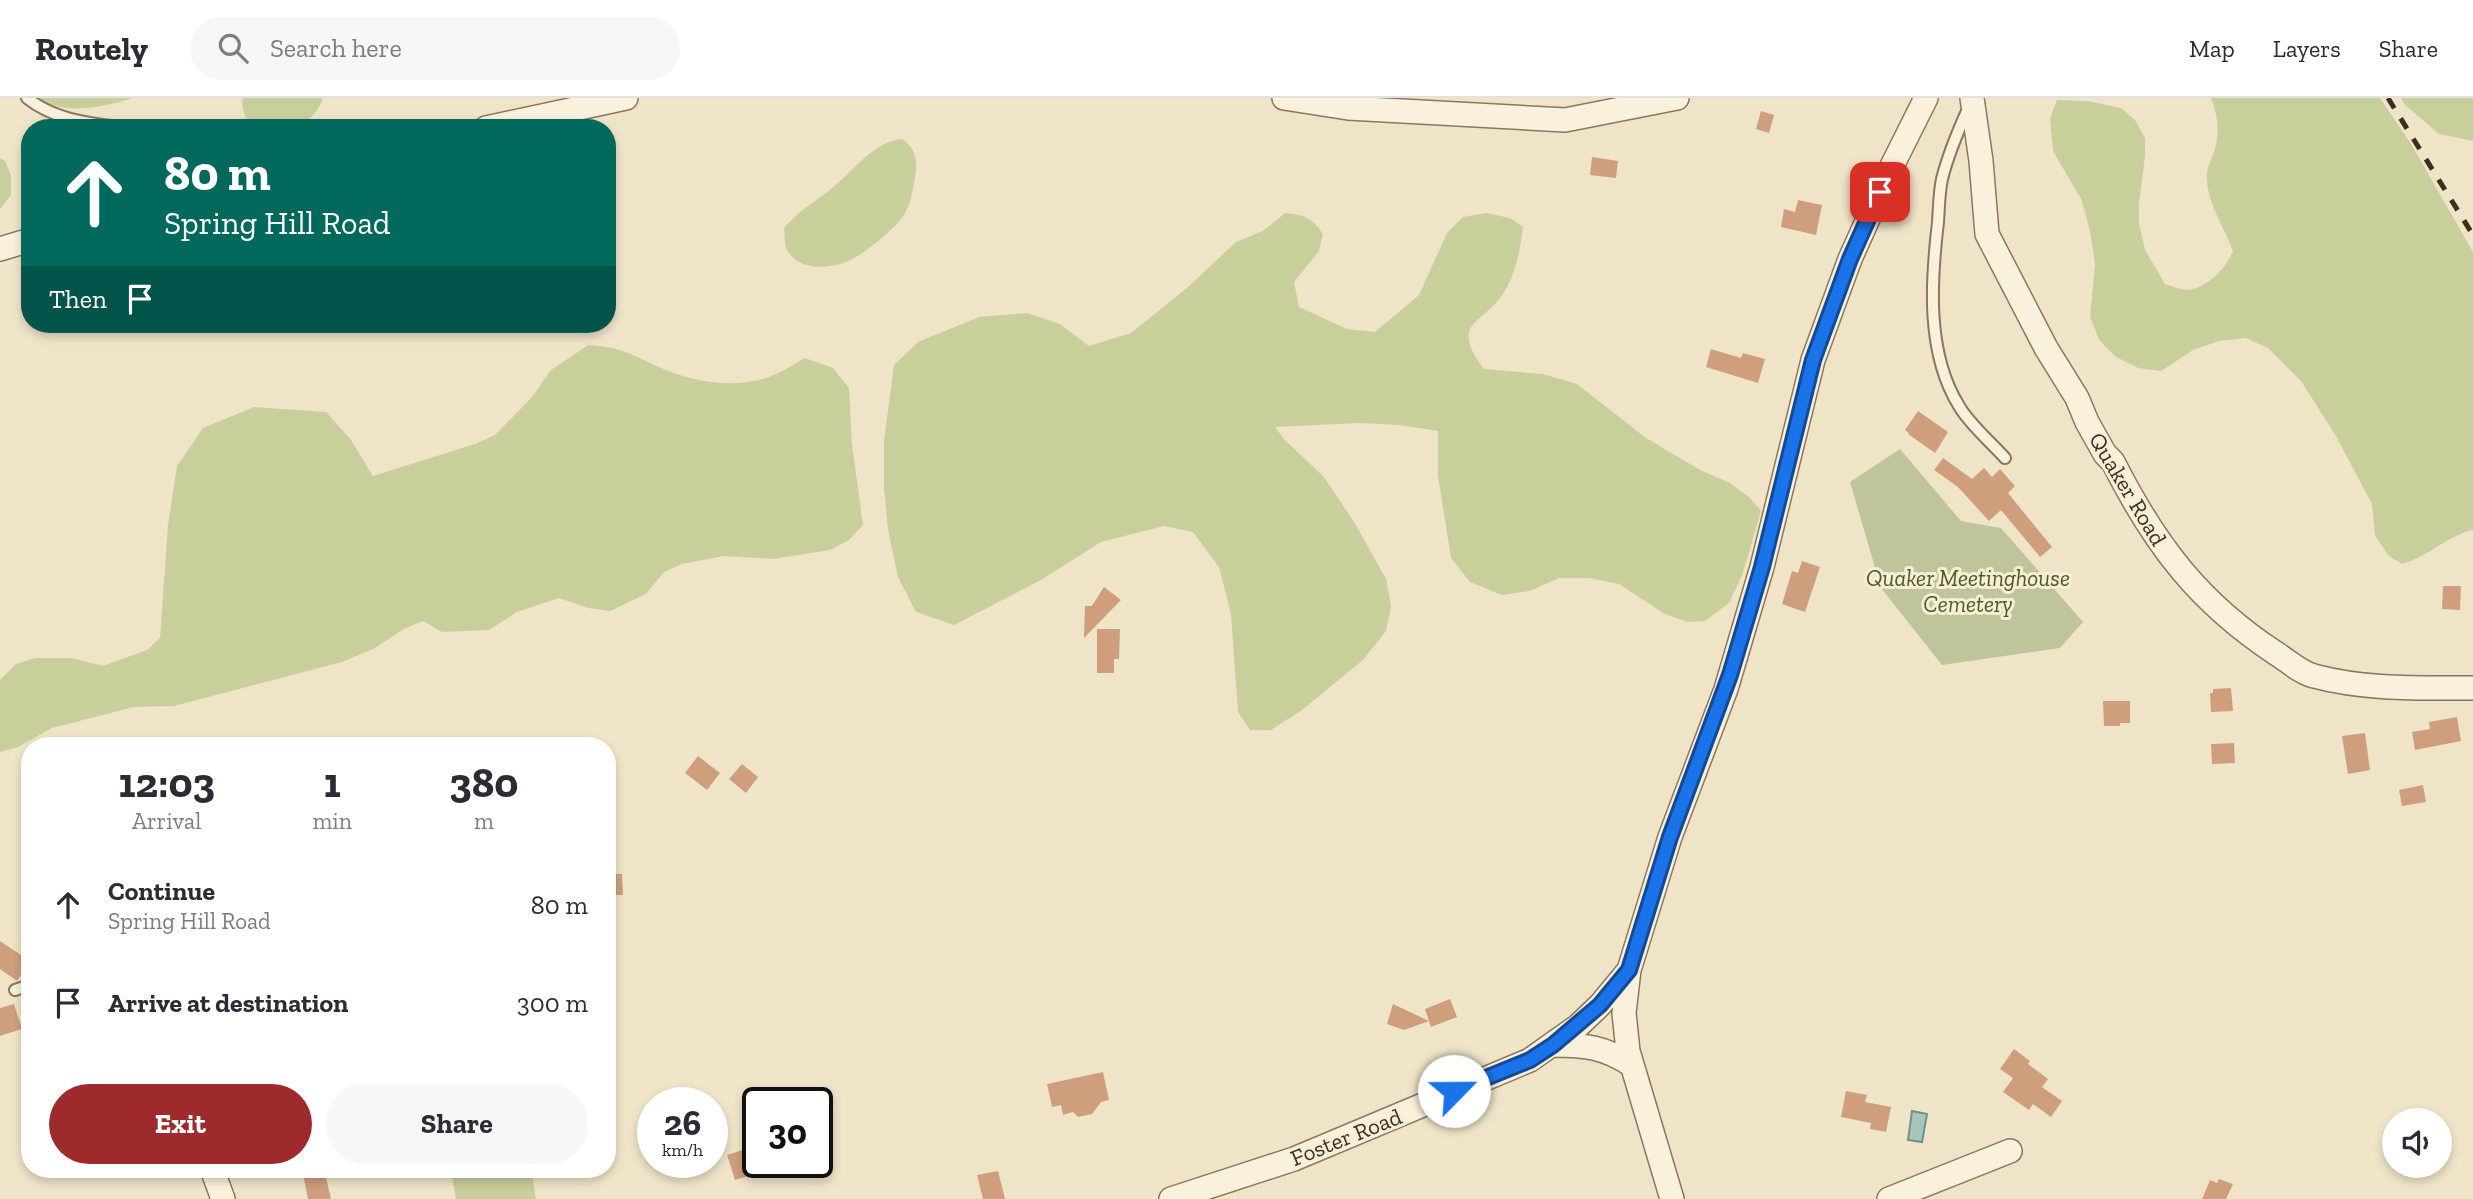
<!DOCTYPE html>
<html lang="en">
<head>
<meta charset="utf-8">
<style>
  body { margin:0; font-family:"Zilla Slab",serif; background:#f7f7f7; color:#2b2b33; height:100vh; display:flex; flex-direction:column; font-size:26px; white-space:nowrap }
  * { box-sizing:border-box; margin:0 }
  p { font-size:23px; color:#7c7c81 }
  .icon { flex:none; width:38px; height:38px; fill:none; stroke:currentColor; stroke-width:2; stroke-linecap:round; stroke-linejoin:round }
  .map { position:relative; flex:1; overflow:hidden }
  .panel { position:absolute; left:21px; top:639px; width:595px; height:441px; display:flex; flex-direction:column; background:#fff; border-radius:28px; box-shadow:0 4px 10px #0003 }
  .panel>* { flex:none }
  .hud { position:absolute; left:21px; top:21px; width:595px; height:214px; border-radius:28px; box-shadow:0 4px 10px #0003; background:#00695c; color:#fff; overflow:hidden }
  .controls { position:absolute; left:2382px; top:1010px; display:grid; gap:14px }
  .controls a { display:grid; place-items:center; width:70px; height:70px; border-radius:50%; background:#fff; box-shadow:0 4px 10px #0003; font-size:35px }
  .speed { position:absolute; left:637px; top:989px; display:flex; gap:14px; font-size:35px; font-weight:700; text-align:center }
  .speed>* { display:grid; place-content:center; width:91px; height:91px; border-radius:50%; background:#fff; box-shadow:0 4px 10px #0003; line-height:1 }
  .speed small { font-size:18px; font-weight:400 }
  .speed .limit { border:4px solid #111; border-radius:10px; background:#fff; color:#111 }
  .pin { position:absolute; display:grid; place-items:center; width:60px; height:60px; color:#fff; margin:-30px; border-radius:14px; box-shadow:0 4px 10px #0006 }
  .me { position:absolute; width:77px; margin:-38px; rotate:67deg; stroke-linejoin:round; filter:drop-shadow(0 0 5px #0008) }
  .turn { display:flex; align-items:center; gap:24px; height:147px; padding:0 28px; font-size:32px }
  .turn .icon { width:91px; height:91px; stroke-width:2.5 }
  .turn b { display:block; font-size:49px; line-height:60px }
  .then { display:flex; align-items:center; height:66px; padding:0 28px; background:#0003; gap:14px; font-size:26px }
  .eta { display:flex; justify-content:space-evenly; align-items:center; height:119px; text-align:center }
  .eta b { font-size:42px; font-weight:700; line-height:49px }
  .primary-button { display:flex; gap:14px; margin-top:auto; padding:14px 28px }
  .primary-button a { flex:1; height:80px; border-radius:42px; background:#9e2a2b; color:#fff; font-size:28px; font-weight:700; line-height:80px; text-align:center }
  .primary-button a+a { background:#f7f7f7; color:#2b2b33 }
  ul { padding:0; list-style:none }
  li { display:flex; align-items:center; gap:21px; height:98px; padding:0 28px }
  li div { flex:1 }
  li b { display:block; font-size:26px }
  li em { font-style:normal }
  header { display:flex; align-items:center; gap:42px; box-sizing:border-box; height:98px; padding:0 35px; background:#fff; border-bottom:2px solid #e1e1e2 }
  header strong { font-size:33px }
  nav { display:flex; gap:38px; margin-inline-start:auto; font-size:24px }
  .search { width:490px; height:63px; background:#f7f7f7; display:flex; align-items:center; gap:18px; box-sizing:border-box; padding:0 24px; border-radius:38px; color:#7c7c81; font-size:26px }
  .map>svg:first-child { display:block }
</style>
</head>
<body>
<header>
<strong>Routely</strong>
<div class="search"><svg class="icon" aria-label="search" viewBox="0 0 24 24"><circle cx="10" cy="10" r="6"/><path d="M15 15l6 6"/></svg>Search here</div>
<nav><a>Map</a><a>Layers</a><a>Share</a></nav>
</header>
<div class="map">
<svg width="2473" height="1101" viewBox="0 0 2473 1101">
  <rect width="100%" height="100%" fill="#f0e4c8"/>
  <path fill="#c9cf9b" d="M38 0H133C106 9 62 18 38 0Z
    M243 0H323C310 36 273 38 245 19L242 4Z
    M2211 0H2380L2411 46 2473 154V432C2448 437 2428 459 2402 466L2389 458 2375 438 2372 406 2336 338 2301 283 2268 250 2245 240 2219 243 2193 252 2161 273 2138 270 2116 259 2099 242 2090 219 2095 166 2090 133 2081 101 2053 53 2050 21 2057 2 2087 3 2121 10 2135 22 2145 40V58L2139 106V125L2145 152 2165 186C2171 188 2181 192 2187 192 2208 190 2226 170 2233 153 2224 128 2205 102 2207 75 2208 68 2212 60 2214 54 2220 36 2218 17 2211 0Z
    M2401 0H2473V43L2439 36 2404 6Z
    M902 41C916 50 918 64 915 79 913 92 910 110 902 120 891 134 862 158 846 164 827 171 799 173 787 152 784 146 785 137 784 130 801 111 812 106 831 91 854 73 871 45 902 41Z
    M0 60 5 63 11 77V97L0 111Z
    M1285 115C1304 117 1312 119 1323 136L1319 153 1294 184 1299 209 1347 231 1375 234 1419 197 1447 135 1463 119 1486 115 1510 120 1523 129C1520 153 1516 175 1503 196 1481 228 1449 224 1484 271L1543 276 1577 286 1646 340 1702 373 1730 385 1749 399 1761 413 1742 478 1729 505 1705 523 1687 524 1663 515 1619 486 1589 480H1559L1530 493 1502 497 1470 484 1451 460 1438 378V333L1399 327 1359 325 1275 329 1284 341 1324 379 1356 427 1386 481 1391 508 1386 533 1363 562 1302 612 1271 632H1250L1238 614 1231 516 1219 469 1193 434 1164 428 1101 444 1041 482 954 527 916 514 898 479 888 432 884 390V342L894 267 918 244 979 219 1027 215 1060 226 1089 248 1131 235 1188 189 1236 144 1263 133Z
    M588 247C621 249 630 256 659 269 691 284 738 292 771 278 783 274 794 266 805 260L833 270 849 290 852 346 863 427 849 442 830 452 773 461 724 458 682 466 664 474 646 496 610 513 588 510 559 500 517 514 489 532 442 534 423 523 404 531 373 551 342 564 174 608 134 609 52 630 18 649 0 654V582L16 566 35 560H72L103 568 147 552 160 540 168 427 177 368 203 330 254 309 326 314 351 342 373 378 475 346 495 337 532 299 551 272Z
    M454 1071H531L536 1101H456L452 1079Z"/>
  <path fill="#bfc49a" d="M1900 351 1961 423 2001 430 2083 524 2060 550 1942 567 1881 490 1850 384Z"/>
  <path fill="#a9c4bc" stroke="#6f938a" stroke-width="2" d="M1912 1013 1927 1016 1922 1044 1908 1042Z"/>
  <path fill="#cf9f7d" d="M1761 13 1774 17 1769 35 1756 31Z
    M1592 59 1618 63 1616 80 1590 77Z
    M1798 102 1822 107 1816 137 1781 129 1784 111 1795 114Z
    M1711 251 1741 260 1743 255 1765 261 1758 285 1706 269Z
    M1918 313 1948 334 1935 355 1908 336 1909 335 1905 332Z
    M1943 360 1972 381 1984 370 1992 379 2000 371 2015 388 2008 395 2052 449 2040 459 2001 412 1989 423 1958 389 1934 372Z
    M1802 463 1820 469 1805 514 1782 506 1792 473 1798 475Z
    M2443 488H2461L2460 512 2442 511Z
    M1104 489 1121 502 1084 540 1085 508H1092Z
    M1097 531H1120L1119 561H1114V575H1097Z
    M2231 590 2233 613 2211 614 2210 595H2213V591Z
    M2103 603H2130V625H2120V628H2104Z
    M2457 619 2461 643 2415 652 2412 634 2430 631 2429 624Z
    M2365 635 2370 672 2348 676 2342 638Z
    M2234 645 2235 665 2212 666 2211 646Z
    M698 658 720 675 707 692 685 675Z
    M742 666 758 679 746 695 729 681Z
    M2423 687 2426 704 2402 708 2399 692Z
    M607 776H622L623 797H607Z
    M0 843 30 863 17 883 0 871Z
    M1450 901 1457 919 1431 929 1429 923 1404 932 1387 926 1393 906 1429 923 1425 911Z
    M14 906 22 931 0 938V910Z
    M2014 951 2030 963 2028 966 2048 981 2042 989 2062 1003 2051 1019 2033 1006 2029 1012 2003 994 2013 980 2000 971Z
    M1103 974 1109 1002 1101 1004 1092 1016 1078 1019 1073 1014 1063 1017 1061 1007 1052 1009 1047 986Z
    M1846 993 1867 997 1865 1004 1891 1009 1886 1034 1870 1031 1871 1025 1841 1019Z
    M752 1049 753 1052 758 1051V1075L735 1082 727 1057Z
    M302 1071H324L331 1101H308Z
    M998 1073 1005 1101H983L977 1077Z
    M2219 1081 2233 1086 2226 1101H2202L2210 1082 2217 1085Z"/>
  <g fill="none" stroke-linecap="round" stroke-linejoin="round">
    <defs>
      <path id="lane" d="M27 0C56 23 91 25 126 30
        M1968 11C1958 33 1948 57 1942 81 1939 95 1939 110 1938 124 1931 183 1926 255 1959 308 1970 327 1990 343 2005 360
        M15 892 30 887"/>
      <path id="street" d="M1284 0 1348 10 1565 22 1677 0
        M1972 0 1981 63 1987 136 2046 250 2077 300 2087 324 2105 356 2113 364C2155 447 2199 505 2277 556 2288 563 2301 575 2314 578 2366 592 2420 590 2473 590
        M486 30 626 0
        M0 151 30 142
        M1554 947C1586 947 1604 949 1632 967
        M212 1071 223 1101
        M1171 1101 1294 1061 1530 962 1578 928 1600 907 1629 872
        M1672 1101 1628 953 1624 915 1629 872 1670 739 1726 591 1762 469 1813 262 1850 161 1890 72 1926 0
        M1889 1101 2010 1053"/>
    </defs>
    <use href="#lane" stroke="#8d765c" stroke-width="14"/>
    <use href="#street" stroke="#8d765c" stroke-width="26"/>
    <use href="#lane" stroke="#faf1dc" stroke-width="10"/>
    <use href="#street" stroke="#faf1dc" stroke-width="23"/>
    <path stroke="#3d2e20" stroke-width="5" stroke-dasharray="12 12" stroke-linecap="butt" d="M2388 0 2473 137"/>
  </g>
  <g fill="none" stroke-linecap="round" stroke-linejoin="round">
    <defs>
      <path id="route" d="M1454 993 1530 962 1553 947 1600 907 1629 872 1670 739 1730 577 1762 469 1813 262 1850 161 1880 94"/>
    </defs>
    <use href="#route" stroke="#114b97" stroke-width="18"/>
    <use href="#route" stroke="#1a73e8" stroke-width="12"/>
  </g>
  <g text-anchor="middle" stroke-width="6" stroke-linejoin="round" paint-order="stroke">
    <g font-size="23" fill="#3d2e20" stroke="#f7eed8">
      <text transform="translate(2128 391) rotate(59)" y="8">Quaker Road</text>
      <text transform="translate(1346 1039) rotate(-22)" y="8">Foster Road</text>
    </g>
    <g font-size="23" font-style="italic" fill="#4d5a26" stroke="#f7eed8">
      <text x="1968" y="488">Quaker Meetinghouse<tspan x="1968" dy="26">Cemetery</tspan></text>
    </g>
  </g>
</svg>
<div class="controls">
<a><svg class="icon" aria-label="sound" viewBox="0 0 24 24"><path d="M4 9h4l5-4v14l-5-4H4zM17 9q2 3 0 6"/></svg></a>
</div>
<div class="speed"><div>26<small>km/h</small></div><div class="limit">30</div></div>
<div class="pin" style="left:1880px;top:94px;background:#d93025"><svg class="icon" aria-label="arrive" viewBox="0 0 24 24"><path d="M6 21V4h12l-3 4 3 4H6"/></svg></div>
<svg class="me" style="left:1454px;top:993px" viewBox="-20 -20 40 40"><circle r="19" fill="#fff"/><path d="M0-13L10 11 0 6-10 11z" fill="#1a73e8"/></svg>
<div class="hud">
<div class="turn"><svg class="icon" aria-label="ahead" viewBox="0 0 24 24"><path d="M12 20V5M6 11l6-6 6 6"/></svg><div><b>80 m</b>Spring Hill Road</div></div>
<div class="then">Then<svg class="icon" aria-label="arrive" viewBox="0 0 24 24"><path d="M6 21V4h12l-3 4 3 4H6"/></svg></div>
</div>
<section class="panel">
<div class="eta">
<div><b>12:03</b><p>Arrival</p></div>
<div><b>1</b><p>min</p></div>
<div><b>380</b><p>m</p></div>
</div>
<ul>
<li><svg class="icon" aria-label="ahead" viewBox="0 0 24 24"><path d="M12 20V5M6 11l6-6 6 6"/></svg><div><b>Continue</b><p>Spring Hill Road</p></div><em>80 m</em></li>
<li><svg class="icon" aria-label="arrive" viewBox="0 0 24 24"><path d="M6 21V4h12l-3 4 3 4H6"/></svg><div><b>Arrive at destination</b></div><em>300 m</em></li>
</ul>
<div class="primary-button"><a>Exit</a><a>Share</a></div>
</section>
</div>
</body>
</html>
